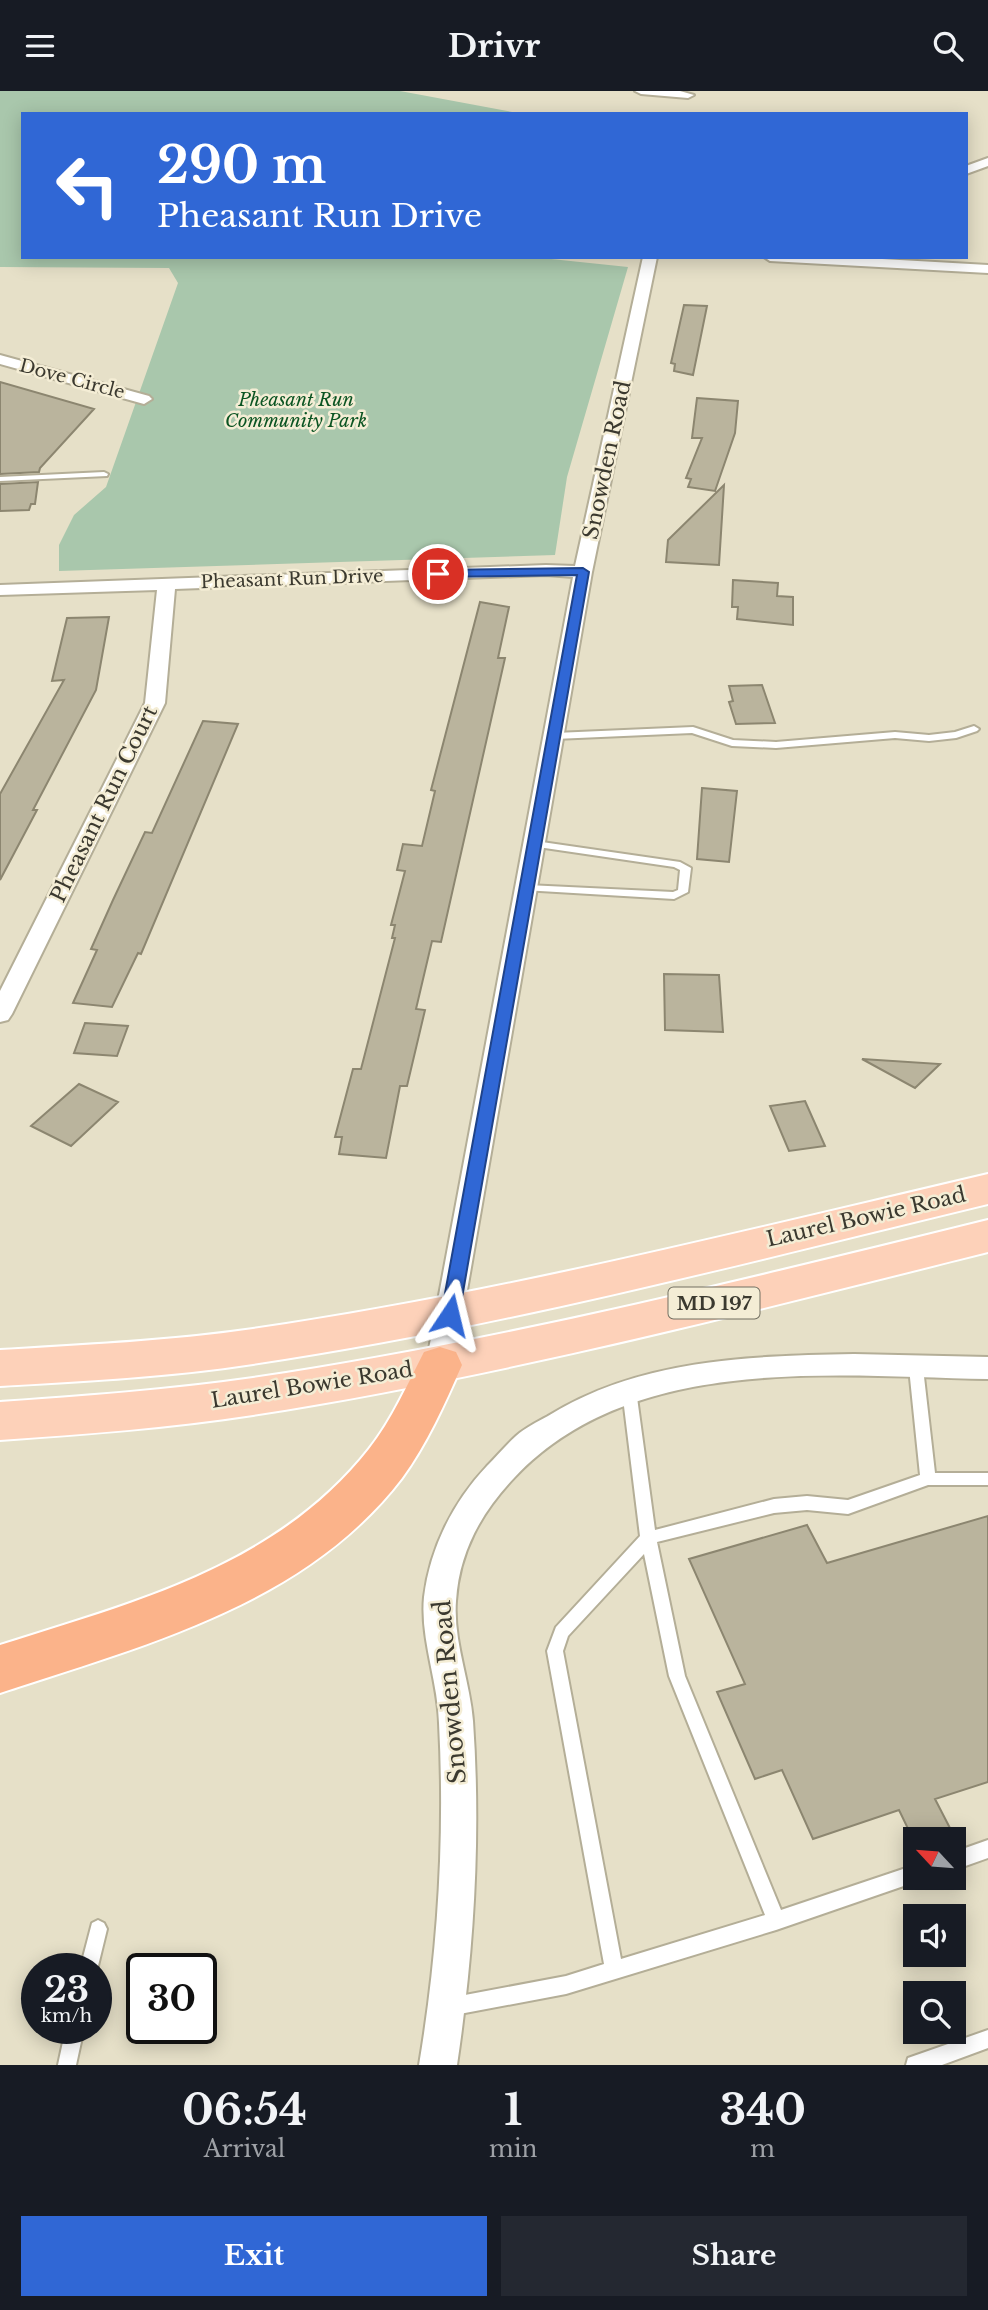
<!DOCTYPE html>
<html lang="en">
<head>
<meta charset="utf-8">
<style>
  body { margin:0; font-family:"Libre Baskerville",serif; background:#242831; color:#f1f3f6; height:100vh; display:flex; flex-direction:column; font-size:26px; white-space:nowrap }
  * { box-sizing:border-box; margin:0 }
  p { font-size:23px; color:#9ea1a6 }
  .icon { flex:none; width:38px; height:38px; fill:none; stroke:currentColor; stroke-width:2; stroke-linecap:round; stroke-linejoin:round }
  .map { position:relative; height:1974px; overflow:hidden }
  .sheet { display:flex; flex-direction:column; background:#171b24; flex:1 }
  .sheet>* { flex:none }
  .top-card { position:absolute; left:21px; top:21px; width:947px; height:147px; border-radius:0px; box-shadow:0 4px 18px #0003; background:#3067d5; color:#fff; overflow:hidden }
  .needle { width:46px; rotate:296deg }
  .buttons { position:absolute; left:903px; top:1736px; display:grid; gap:14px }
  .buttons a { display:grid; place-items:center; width:63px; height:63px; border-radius:0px; background:#171b24; box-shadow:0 4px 18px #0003; font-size:35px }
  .speed { position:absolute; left:21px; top:1862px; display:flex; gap:14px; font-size:35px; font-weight:700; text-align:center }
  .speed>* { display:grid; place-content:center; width:91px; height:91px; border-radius:50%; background:#171b24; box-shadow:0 4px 18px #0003; line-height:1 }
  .speed small { font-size:18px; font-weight:400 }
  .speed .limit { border:4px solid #111; border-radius:10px; background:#fff; color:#111 }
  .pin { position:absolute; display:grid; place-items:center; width:60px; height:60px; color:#fff; margin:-30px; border:4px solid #fff; border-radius:50%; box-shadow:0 2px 7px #0007 }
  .me { position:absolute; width:77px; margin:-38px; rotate:10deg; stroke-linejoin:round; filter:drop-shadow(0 0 5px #0008) }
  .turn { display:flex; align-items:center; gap:24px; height:147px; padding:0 21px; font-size:32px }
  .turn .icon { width:91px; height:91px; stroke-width:2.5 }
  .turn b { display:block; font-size:49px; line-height:60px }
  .eta { display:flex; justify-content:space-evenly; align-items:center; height:119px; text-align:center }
  .eta b { font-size:42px; font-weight:700; line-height:49px }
  .cta { display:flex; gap:14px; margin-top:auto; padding:14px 21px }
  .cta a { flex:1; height:80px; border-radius:0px; background:#3067d5; color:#fff; font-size:28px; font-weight:700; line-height:80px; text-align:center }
  .cta a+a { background:#242831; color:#f1f3f6 }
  header { display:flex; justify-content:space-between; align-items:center; height:91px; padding:0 21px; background:#171b24; font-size:32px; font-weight:700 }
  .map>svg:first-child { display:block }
</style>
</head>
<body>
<header><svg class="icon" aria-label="menu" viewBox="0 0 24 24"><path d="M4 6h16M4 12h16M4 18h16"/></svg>Drivr<svg class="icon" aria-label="search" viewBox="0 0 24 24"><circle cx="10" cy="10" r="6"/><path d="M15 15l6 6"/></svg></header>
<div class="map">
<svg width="988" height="1974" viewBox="0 0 988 1974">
  <rect width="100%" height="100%" fill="#e6e0c8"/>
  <path fill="#a9c7ac" d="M0 0H400L523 23H23V166H532L628 176 567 386 555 464 59 480V454L74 424 106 396 178 192 169 177 0 176Z"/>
  <path fill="#bab49d" stroke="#8c8670" stroke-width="2" d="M684 214 707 215 693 284 674 280 675 273 671 272Z
    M0 291 94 318 40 377 39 381 0 383Z
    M697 307 738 310 735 342 715 400 688 396 691 388 686 387 702 347H692Z
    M38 391 35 413H31L29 419 0 420V393Z
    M724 394 719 474 666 471 668 449Z
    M733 489 778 492 777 505 793 506V534L737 528 738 516H732Z
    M480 511 509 516 498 567H505L441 851 432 850 416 918 425 919 407 995H400L386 1067 339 1063 342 1046H335L353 978H361L395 847H392L395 834H391L405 780 397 779 403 753 422 755 435 700 431 699Z
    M109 526 96 599 33 719H37L0 789V703L64 589 52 590 67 527Z
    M762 594 775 632 736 633 729 611 733 610 729 595Z
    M203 630 238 633 141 863 138 862 112 916 73 912 97 859 91 858 113 809 145 741 152 742Z
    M702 697 737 700 729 771 697 768Z
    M664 883 719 884 723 941 665 939Z
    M85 932 128 935 117 965 74 962Z
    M862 968 940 973 915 997Z
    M79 993 118 1011 71 1055 31 1035Z
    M805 1010 825 1055 789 1060 770 1015Z
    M988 1425V1691L935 1708 953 1743 936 1748H913L899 1719 813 1748 782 1679 755 1688 717 1601 745 1593 689 1468 807 1434 827 1472Z"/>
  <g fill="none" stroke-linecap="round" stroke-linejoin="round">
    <defs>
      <path id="lane" d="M104 381 108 383 107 385 0 390V386Z
        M974 635 979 638 977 640 956 647 929 650 895 647 776 657 732 655 692 642 555 648 550 645 555 642 693 636 733 649 776 651 895 641 929 644 955 641Z
        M535 750 680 771 691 777 688 801 674 808 523 799 522 797 523 795 527 794 673 801 678 799 680 779 674 776 531 755 530 753Z
        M916 1271 921 1273 923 1277 935 1382H988V1394H928L848 1423 807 1419 774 1422 657 1451 685 1585 781 1819 915 1774V1787H922L921 1789 776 1839 566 1903 449 1925 442 1923 440 1916 442 1909 449 1907 566 1885 604 1873 547 1560 556 1536 640 1445 622 1299 624 1295 629 1293 634 1295 636 1299 655 1439 774 1408 807 1405 848 1409 920 1384 909 1277 911 1273ZM644 1463 669 1585 765 1824 621 1868 563 1560 568 1545Z
        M988 1749V1767L954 1779V1761Z
        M98 1829 104 1832 107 1838 96 1883V1878H80L92 1832Z
        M66 1937H84L76 1974H58Z
        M988 1939V1957L942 1974H906L908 1967Z"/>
      <path id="street" d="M635 0H680L694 4 688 7 641 3Z
        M988 67V75L966 83V75Z
        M643 166H657L592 481 454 1274 450 1282 440 1285 430 1282 426 1274 573 486 546 484 175 498 165 612 12 923 8 929 0 931V900L145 612 157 499 0 504V494L546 474 575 475Z
        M764 166H847L988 174V182L770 170Z
        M0 264 149 305 152 308 144 313 0 273Z
        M854 1263 988 1266V1288C832 1285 631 1262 514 1387 481 1422 459 1461 456 1510 453 1550 470 1590 473 1630 481 1745 474 1860 457 1974H419C438 1861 445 1747 439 1632 438 1590 420 1548 424 1506 430 1457 453 1411 487 1375 497 1365 506 1354 516 1345 525 1337 537 1331 548 1325 639 1268 749 1265 854 1263Z"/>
      <path id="primary" d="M988 1083V1113C744 1172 502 1236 253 1273 169 1286 85 1290 0 1295V1259C85 1254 169 1250 253 1238 501 1202 744 1140 988 1083Z
        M988 1129V1161C745 1222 502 1285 253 1324 169 1337 85 1343 0 1349V1311C84 1305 169 1299 253 1287 501 1250 744 1189 988 1129Z"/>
      <path id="highway" d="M440 1256 456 1261 462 1274C445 1312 427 1353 402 1387 305 1514 145 1554 0 1602V1554C135 1511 277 1475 369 1358 392 1329 407 1294 424 1261Z"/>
    </defs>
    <use href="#lane" stroke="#b4ae97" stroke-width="4"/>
    <use href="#street" stroke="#b4ae97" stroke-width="4"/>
    <use href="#primary" stroke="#fff" stroke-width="4"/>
    <use href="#highway" stroke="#fff" stroke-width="4"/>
    <use href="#lane" fill="#fff" fill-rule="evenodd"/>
    <use href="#street" fill="#fff" fill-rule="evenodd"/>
    <use href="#primary" fill="#fdd1b9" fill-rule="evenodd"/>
    <use href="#highway" fill="#fbb38a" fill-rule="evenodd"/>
  </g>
  <path fill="#3067d5" stroke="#1f438a" stroke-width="2" d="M583 477 589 481 459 1224 456 1229H444L441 1224 577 484 438 486 432 483 438 479Z"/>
  <g text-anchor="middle" stroke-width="5" stroke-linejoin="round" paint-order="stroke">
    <g font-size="18" fill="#3b392f" stroke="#f4edd5">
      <text transform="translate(72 288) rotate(15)" y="6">Dove Circle</text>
      <text transform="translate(292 488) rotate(-2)" y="6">Pheasant Run Drive</text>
    </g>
    <g font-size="18" font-style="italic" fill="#0b5422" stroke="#f4edd5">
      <text x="296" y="315">Pheasant Run<tspan x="296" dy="21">Community Park</tspan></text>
    </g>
    <rect fill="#f4edd5" stroke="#726f61" stroke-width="2" x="668.5" y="1196.5" width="91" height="31" rx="5"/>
    <g font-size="19" font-weight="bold" fill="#3b392f">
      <text x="714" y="1219">MD 197</text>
    </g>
    <g font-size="21" fill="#3b392f" stroke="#f4edd5">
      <text transform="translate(607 369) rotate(-78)" y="7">Snowden Road</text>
      <text transform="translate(104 713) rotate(-64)" y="7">Pheasant Run Court</text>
      <text transform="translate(866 1126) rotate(-13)" y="7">Laurel Bowie Road</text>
      <text transform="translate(312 1294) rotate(-9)" y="7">Laurel Bowie Road</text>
    </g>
    <g font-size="24" fill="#3b392f" stroke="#f4edd5">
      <text transform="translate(450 1601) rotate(-95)" y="8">Snowden Road</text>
    </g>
  </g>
</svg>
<div class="buttons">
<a><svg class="needle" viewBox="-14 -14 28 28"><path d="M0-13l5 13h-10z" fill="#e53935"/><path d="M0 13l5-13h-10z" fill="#9ea1a6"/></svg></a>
<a><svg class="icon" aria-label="sound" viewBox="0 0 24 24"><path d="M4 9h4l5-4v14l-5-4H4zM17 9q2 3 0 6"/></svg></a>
<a><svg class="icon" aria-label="search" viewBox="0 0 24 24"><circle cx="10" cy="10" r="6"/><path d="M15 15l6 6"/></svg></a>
</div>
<div class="speed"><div>23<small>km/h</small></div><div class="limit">30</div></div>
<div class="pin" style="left:438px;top:483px;background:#d93025"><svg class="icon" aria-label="arrive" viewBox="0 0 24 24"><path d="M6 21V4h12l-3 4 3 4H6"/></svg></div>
<svg class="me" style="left:450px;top:1224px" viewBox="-20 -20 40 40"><path d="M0-17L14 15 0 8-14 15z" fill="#3067d5" stroke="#fff" stroke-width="4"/></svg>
<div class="top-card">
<div class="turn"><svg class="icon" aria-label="left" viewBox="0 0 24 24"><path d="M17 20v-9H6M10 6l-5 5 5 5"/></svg><div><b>290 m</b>Pheasant Run Drive</div></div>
</div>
</div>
<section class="sheet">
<div class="eta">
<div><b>06:54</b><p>Arrival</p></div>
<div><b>1</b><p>min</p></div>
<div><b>340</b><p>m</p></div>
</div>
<div class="cta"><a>Exit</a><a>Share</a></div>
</section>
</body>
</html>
